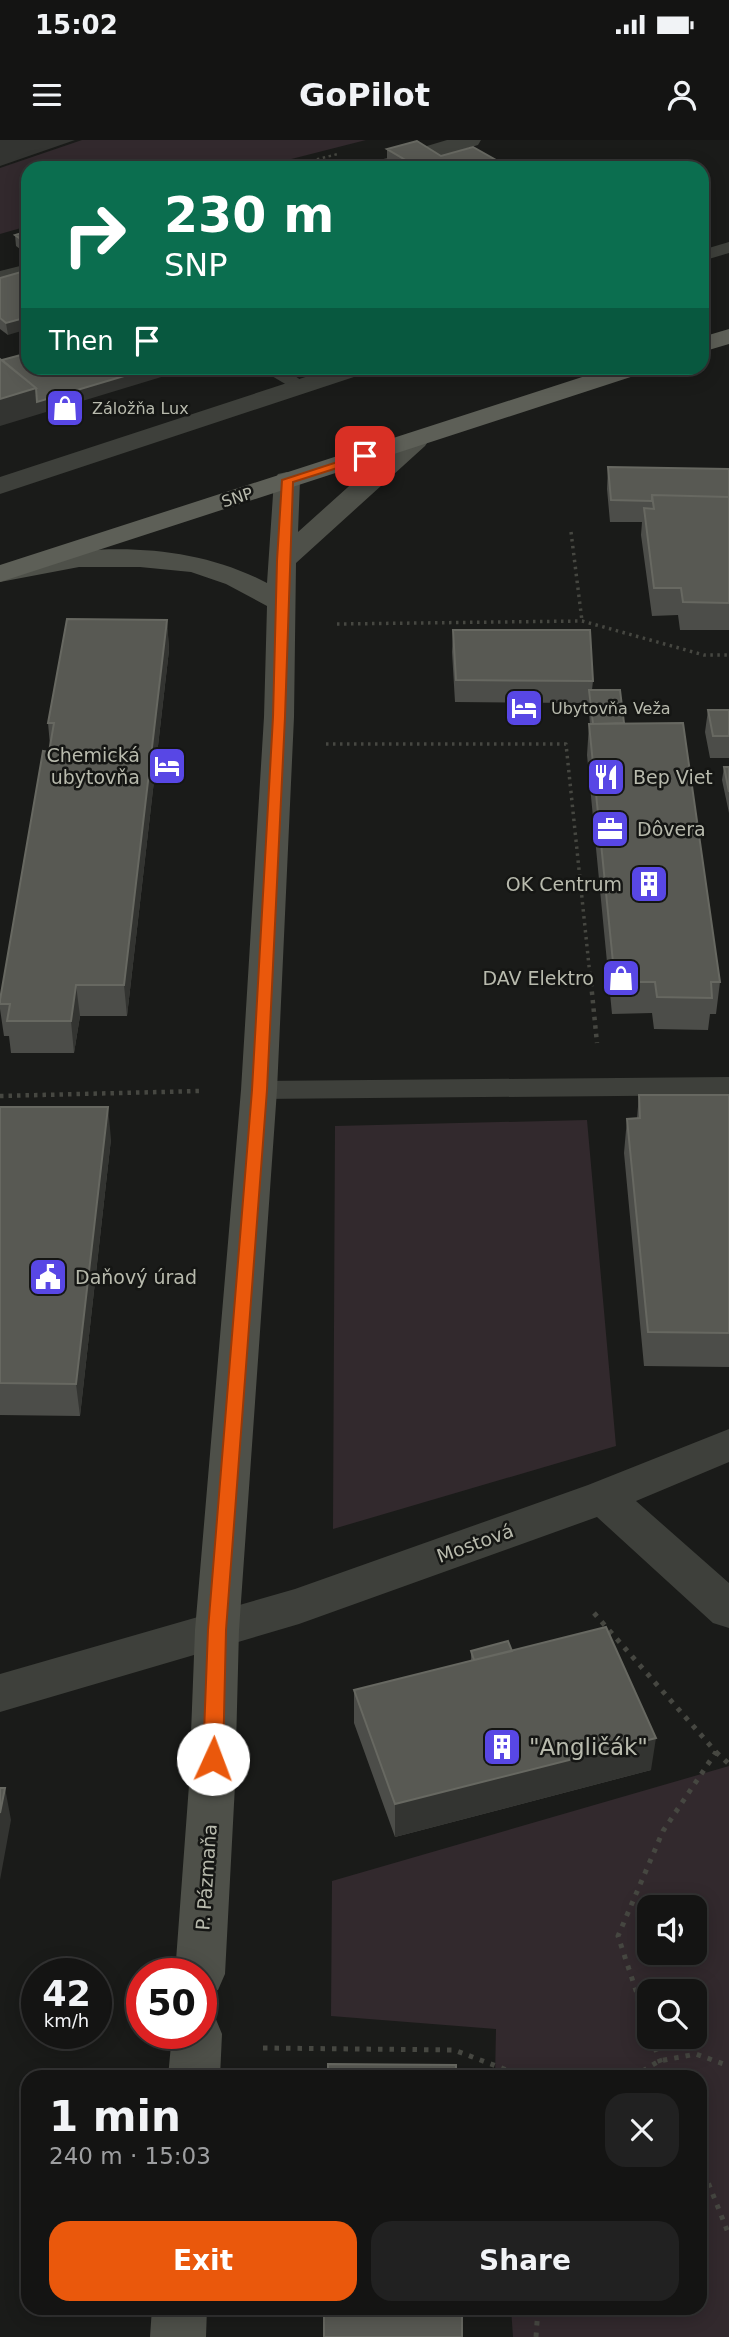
<!DOCTYPE html>
<html lang="en">
<head>
<meta charset="utf-8">
<style>
  body { margin:0; font-family:"DejaVu Sans",sans-serif; background:#212121; color:#f1f3f6; height:100vh; display:flex; flex-direction:column; font-size:26px; white-space:nowrap }
  * { box-sizing:border-box; margin:0 }
  p { font-size:23px; color:#9d9ea0 }
  .icon { flex:none; width:38px; height:38px; fill:none; stroke:currentColor; stroke-width:2; stroke-linecap:round; stroke-linejoin:round }
  .map { position:relative; flex:1; overflow:hidden }
  .panel { position:absolute; left:21px; top:1930px; width:686px; height:245px; display:flex; flex-direction:column; background:#141413; border-radius:21px; box-shadow:0 4px 18px #0003,0 0 0 2px #333 }
  .panel>* { flex:none }
  .banner { position:absolute; left:21px; top:21px; width:688px; height:214px; border-radius:21px; box-shadow:0 4px 18px #0003,0 0 0 2px #333; background:#0b6e4f; color:#fff; overflow:hidden }
  .tools { position:absolute; left:637px; top:1755px; display:grid; gap:14px }
  .tools a { display:grid; place-items:center; width:70px; height:70px; border-radius:14px; background:#141413; box-shadow:0 4px 18px #0003,0 0 0 2px #333; font-size:35px }
  .speed { position:absolute; left:21px; top:1818px; display:flex; gap:14px; font-size:35px; font-weight:700; text-align:center }
  .speed>* { display:grid; place-content:center; width:91px; height:91px; border-radius:50%; background:#141413; box-shadow:0 4px 18px #0003,0 0 0 2px #333; line-height:1 }
  .speed small { font-size:18px; font-weight:400 }
  .speed .limit { border:10px solid #d22; background:#fff; color:#111 }
  .pin { position:absolute; display:grid; place-items:center; width:60px; height:60px; color:#fff; margin:-30px; border-radius:14px; box-shadow:0 4px 10px #0006 }
  .me { position:absolute; width:77px; margin:-38px; rotate:2deg; stroke-linejoin:round; filter:drop-shadow(0 0 5px #0008) }
  .turn { display:flex; align-items:center; gap:24px; height:147px; padding:0 28px; font-size:32px }
  .turn .icon { width:91px; height:91px; stroke-width:2.5 }
  .turn b { display:block; font-size:49px; line-height:60px }
  .then { display:flex; align-items:center; height:66px; padding:0 28px; background:#0003; gap:14px; font-size:26px }
  .round { display:grid; place-items:center; flex:none; width:74px; height:74px; border-radius:21px; background:#212121 }
  .overview { display:flex; align-items:center; justify-content:space-between; height:119px; padding:0 28px }
  h1 { font-size:42px; font-weight:600; line-height:52px }
  .button { display:flex; gap:14px; margin-top:auto; padding:14px 28px }
  .button a { flex:1; height:80px; border-radius:21px; background:#ea580c; color:#fff; font-size:28px; font-weight:600; line-height:80px; text-align:center }
  .button a+a { background:#212121; color:#f1f3f6 }
  .status { display:flex; justify-content:space-between; align-items:center; height:49px; padding:0 35px; background:#141413; direction:ltr }
  .status svg { height:19px; fill:currentColor }
  header { display:flex; justify-content:space-between; align-items:center; height:91px; padding:0 28px; background:#141413; font-size:32px; font-weight:600 }
  .map>svg:first-child { display:block }
</style>
</head>
<body>
<div class="status"><b>15:02</b><svg viewBox="0 0 49 12"><path d="M0 12V9h3v3zM5 12V6h3v6zM10 12V3h3v9zM15 12V0h3v12zM26 1h20v11H26zM47 4h2v5h-2z"/></svg></div>
<header><svg class="icon" aria-label="menu" viewBox="0 0 24 24"><path d="M4 6h16M4 12h16M4 18h16"/></svg>GoPilot<svg class="icon" aria-label="person" viewBox="0 0 24 24"><circle cx="12" cy="8" r="4"/><path d="M4 21q1-7 8-7t8 7"/></svg></header>
<div class="map">
<svg width="729" height="2197" viewBox="0 0 729 2197">
  <rect width="100%" height="100%" fill="#1a1b19"/>
  <path fill="#32292d" fill-rule="evenodd" d="M82 0H366L256 28H28V86L0 94V28Z
    M587 980 616 1306 333 1389 335 986Z
    M729 1626V2197H513L511 2168H700V1937H495L496 1889 331 1876 332 1741ZM649 1768H695V1813H649ZM649 1852H695V1897H649Z"/>
  <g fill="none" stroke-linecap="round" stroke-linejoin="round">
    <path stroke="#464741" stroke-width="2.5" stroke-dasharray="2.5 3.5" stroke-linecap="butt" d="M282 28 338 14"/>
    <path stroke="#464741" stroke-width="3.5" stroke-dasharray="2.5 4.5" stroke-linecap="butt" d="M571 392 582 481
      M337 484 582 481 704 515H729
      M326 604H566L591 845"/>
    <path stroke="#464741" stroke-width="4.5" stroke-dasharray="3.5 5" stroke-linecap="butt" d="M591 843 597 903
      M0 956 200 951"/>
    <path stroke="#464741" stroke-width="5" stroke-dasharray="4.5 7" stroke-linecap="butt" d="M594 1473 716 1612 663 1691 618 1796 649 1890
      M716 1612 729 1624
      M651 1897 666 1937
      M263 1908 454 1910 525 1937
      M633 1937 659 1921 696 1914 729 1926
      M700 2022 729 2095
      M536 2197 538 2168"/>
    <path fill="#3e403b" fill-rule="evenodd" d="M729 102V113L702 121V110Z
      M28 124V134L0 141V131Z
      M263 228H284L309 246 299 252 265 232Z
      M729 937V955L259 959 249 957 245 950 249 943 259 941Z"/>
    <path fill="#3e403b" fill-rule="evenodd" d="M447 0H481L478 5 401 28H367L370 23Z
      M333 228H370L366 233 0 354V337Z
      M729 1289V1322L636 1361 729 1443V1488L713 1483 597 1377 299 1484 0 1572V1534L295 1449 588 1345Z"/>
    <path fill="#4e5049" fill-rule="evenodd" d="M416 292 425 294 429 300 425 306 296 423 294 577 277 950 239 1490 235 1645 225 1834 218 1850 201 1856V1834H175L189 1645 195 1490 241 950 264 577 267 466 226 444 191 432 140 427H79L0 442V426C26 421 53 413 79 411 143 405 211 413 267 443L274 340 278 334 287 332 296 334 300 340 298 392 407 294Z
      M201 1872 215 1877 222 1894 220 1937H168L172 1894H201Z
      M152 2168H207L206 2197H150Z"/>
    <path fill="#5d5f57" fill-rule="evenodd" d="M729 189V204L702 212V197Z
      M610 228H647L643 233 0 442V425Z"/>
  </g>
  <path fill="#4c4d49" d="M387 9 441 16 510 28H387Z
    M28 91V115L16 106 15 95Z
    M28 130 8 195 0 189V138Z
    M608 327 729 329V490H680L678 475 652 476 641 395 642 382H610L607 349Z
    M167 480 169 510 127 876H80L74 913H11L9 896H4L0 869V860L49 612 50 605 48 583Z
    M453 490 593 541 592 550 624 583 720 842 716 874H710L708 890 654 889 652 873 612 874 587 615 589 584H590L588 563 455 562 452 512Z
    M708 570H729V618H710L705 592Z
    M724 627H729V673L722 640Z
    M639 955H729V1227L644 1226 624 1013 627 979 637 978Z
    M0 967 111 999 80 1276 0 1275Z
    M471 1511H512L651 1630 395 1697 354 1583V1550L471 1521Z"/>
  <path fill="#333431" d="M0 0H75L0 26Z
    M28 177V189L8 195 6 183Z
    M151 228H191L0 286V259L36 248Z
    M167 480 169 510 127 876 124 845Z
    M76 845 80 876 74 913 71 881Z
    M108 967 111 999 80 1276 76 1244Z
    M656 1598 651 1630 395 1697V1664Z
    M5 1648 11 1680 0 1740V1673Z"/>
  <path fill="#585953" stroke="#676861" stroke-width="2" d="M417 1 441 16 473 7 510 28H397L412 24 387 9Z
    M344 20 375 28H316Z
    M28 91V104L15 95Z
    M28 130V177L6 183 0 178V138Z
    M28 213V228H151L37 262 36 248 2 220Z
    M0 219 36 248 0 259Z
    M608 327 729 329V357L652 355V361L611 360Z
    M652 355 729 357V463L683 462 681 448H654L644 368 654 369Z
    M67 479 167 480 124 845H76L71 881H7L10 864H0V860L43 611 49 612 54 583H48Z
    M453 490H590L593 541 456 540Z
    M589 550H620L624 583 593 584Z
    M708 570H729V596H713Z
    M683 583 720 842H711L712 858 657 857 655 842H615L589 584Z
    M724 627H729V652Z
    M639 955H729V1193L648 1192 627 979 640 978Z
    M0 967H108L76 1244 0 1243Z
    M606 1487 656 1598 395 1664 354 1550Z
    M508 1501 512 1511 474 1520 471 1511Z
    M0 1648H5L0 1673Z
    M328 1924 456 1925V1937H328Z
    M324 2168H462V2197H324Z"/>
  <path fill="#ea580c" stroke="#983908" stroke-width="2" d="M365 313 370 316 369 318 293 342 285 577 267 950 226 1490 223 1619 220 1625 213 1628 206 1625 203 1619 208 1490 252 950 273 577 277 421 282 340Z"/>
  <defs>
    <symbol id="shop-square" viewBox="-11 -11 22 22"><rect x="-9" y="-9" width="18" height="18" rx="4" fill="#5847e5" stroke="#151614"/><path d="M-5-2.5h2.3a2.7 3.5 0 0 1 5.4 0H5L5.5 6h-11ZM-1.5-2.5h3a1.5 2.3 0 0 0-3 0Z" fill="#fff"/></symbol>
    <symbol id="hotel-square" viewBox="-11 -11 22 22"><rect x="-9" y="-9" width="18" height="18" rx="4" fill="#5847e5" stroke="#151614"/><path d="M-6-4.5h1.5V1H6V5H4.5V3h-9V5H-6ZM-4 0a1.8 1.8 0 1 1 3.6 0ZM.5 0V-2.5h3Q6-2.5 6 0Z" fill="#fff"/></symbol>
    <symbol id="restaurant-square" viewBox="-11 -11 22 22"><rect x="-9" y="-9" width="18" height="18" rx="4" fill="#5847e5" stroke="#151614"/><path d="M-5-6h1v4h1v-4h1v4h1v-4h1v5L-1.5 .5V6h-2V.5L-5-1ZM5-6V6H3V1.5H1.5Q1.5-4 5-6Z" fill="#fff"/></symbol>
    <symbol id="office-square" viewBox="-11 -11 22 22"><rect x="-9" y="-9" width="18" height="18" rx="4" fill="#5847e5" stroke="#151614"/><path d="M-6-3h4V-5.5h4V-3h4V5H-6ZM-1-4.5V-3h2v-1.5ZM-6 0V1H6V0Z" fill="#fff"/></symbol>
    <symbol id="building-square" viewBox="-11 -11 22 22"><rect x="-9" y="-9" width="18" height="18" rx="4" fill="#5847e5" stroke="#151614"/><path d="M-4-6H4V6H1V3H-1V6H-4ZM-2.5-4.3h1.7v1.8h-1.7ZM.8-4.3h1.7v1.8H.8ZM-2.5-1h1.7V.8h-1.7ZM.8-1h1.7V.8H.8Z" fill="#fff"/></symbol>
    <symbol id="civic-square" viewBox="-11 -11 22 22"><rect x="-9" y="-9" width="18" height="18" rx="4" fill="#5847e5" stroke="#151614"/><path d="M-.6-6.5H3V-4.5H.6V-3L4-1V1h2V6H-6V1h2V-1L-.6-3ZM-1.2 2.5V6h2.4V2.5Z" fill="#fff"/></symbol>
  </defs>
  <g fill-rule="evenodd">
    <use href="#shop-square" x="43" y="246" width="44" height="44"/>
    <use href="#hotel-square" x="502" y="546" width="44" height="44"/>
    <use href="#hotel-square" x="145" y="604" width="44" height="44"/>
    <use href="#restaurant-square" x="584" y="615" width="44" height="44"/>
    <use href="#office-square" x="588" y="667" width="44" height="44"/>
    <use href="#building-square" x="627" y="722" width="44" height="44"/>
    <use href="#shop-square" x="599" y="816" width="44" height="44"/>
    <use href="#civic-square" x="26" y="1115" width="44" height="44"/>
    <use href="#building-square" x="480" y="1585" width="44" height="44"/>
  </g>
  <g text-anchor="middle" stroke-width="5" stroke-linejoin="round" paint-order="stroke">
    <g font-size="16" fill="#b8baad" stroke="#151614" text-anchor="start">
      <text x="92" y="274">Záložňa Lux</text>
      <text x="551" y="574">Ubytovňa Veža</text>
    </g>
    <g font-size="16" fill="#b8baad" stroke="#151614">
      <text transform="translate(237 357) rotate(-18)" y="6">SNP</text>
    </g>
    <g font-size="19" fill="#b8baad" stroke="#151614" text-anchor="end">
      <text x="140" y="622">Chemická<tspan x="140" dy="22">ubytovňa</tspan></text>
      <text x="633" y="644" text-anchor="start">Bep Viet</text>
      <text x="637" y="696" text-anchor="start">Dôvera</text>
      <text x="622" y="751">OK Centrum</text>
      <text x="594" y="845">DAV Elektro</text>
      <text x="75" y="1144" text-anchor="start">Daňový úrad</text>
    </g>
    <g font-size="19" fill="#b8baad" stroke="#151614">
      <text transform="translate(475 1403) rotate(-20)" y="7">Mostová</text>
      <text transform="translate(206 1737) rotate(-86)" y="7">P. Pázmaňa</text>
    </g>
    <g font-size="23" fill="#b8baad" stroke="#151614" text-anchor="start">
      <text x="529" y="1615">"Angličák"</text>
    </g>
  </g>
</svg>
<div class="tools">
<a><svg class="icon" aria-label="sound" viewBox="0 0 24 24"><path d="M4 9h4l5-4v14l-5-4H4zM17 9q2 3 0 6"/></svg></a>
<a><svg class="icon" aria-label="search" viewBox="0 0 24 24"><circle cx="10" cy="10" r="6"/><path d="M15 15l6 6"/></svg></a>
</div>
<div class="speed"><div>42<small>km/h</small></div><div class="limit">50</div></div>
<div class="pin" style="left:365px;top:316px;background:#d93025"><svg class="icon" aria-label="arrive" viewBox="0 0 24 24"><path d="M6 21V4h12l-3 4 3 4H6"/></svg></div>
<svg class="me" style="left:213px;top:1619px" viewBox="-20 -20 40 40"><circle r="19" fill="#fff"/><path d="M0-13L10 11 0 6-10 11z" fill="#ea580c"/></svg>
<div class="banner">
<div class="turn"><svg class="icon" aria-label="right" viewBox="0 0 24 24"><path d="M7 20v-9h11M14 6l5 5-5 5"/></svg><div><b>230 m</b>SNP</div></div>
<div class="then">Then<svg class="icon" aria-label="arrive" viewBox="0 0 24 24"><path d="M6 21V4h12l-3 4 3 4H6"/></svg></div>
</div>
<section class="panel">
<div class="overview"><div><h1>1 min</h1><p>240 m · 15:03</p></div><a class="round"><svg class="icon" aria-label="close" viewBox="0 0 24 24"><path d="M6 6l12 12M18 6L6 18"/></svg></a></div>
<div class="button"><a>Exit</a><a>Share</a></div>
</section>
</div>
</body>
</html>
